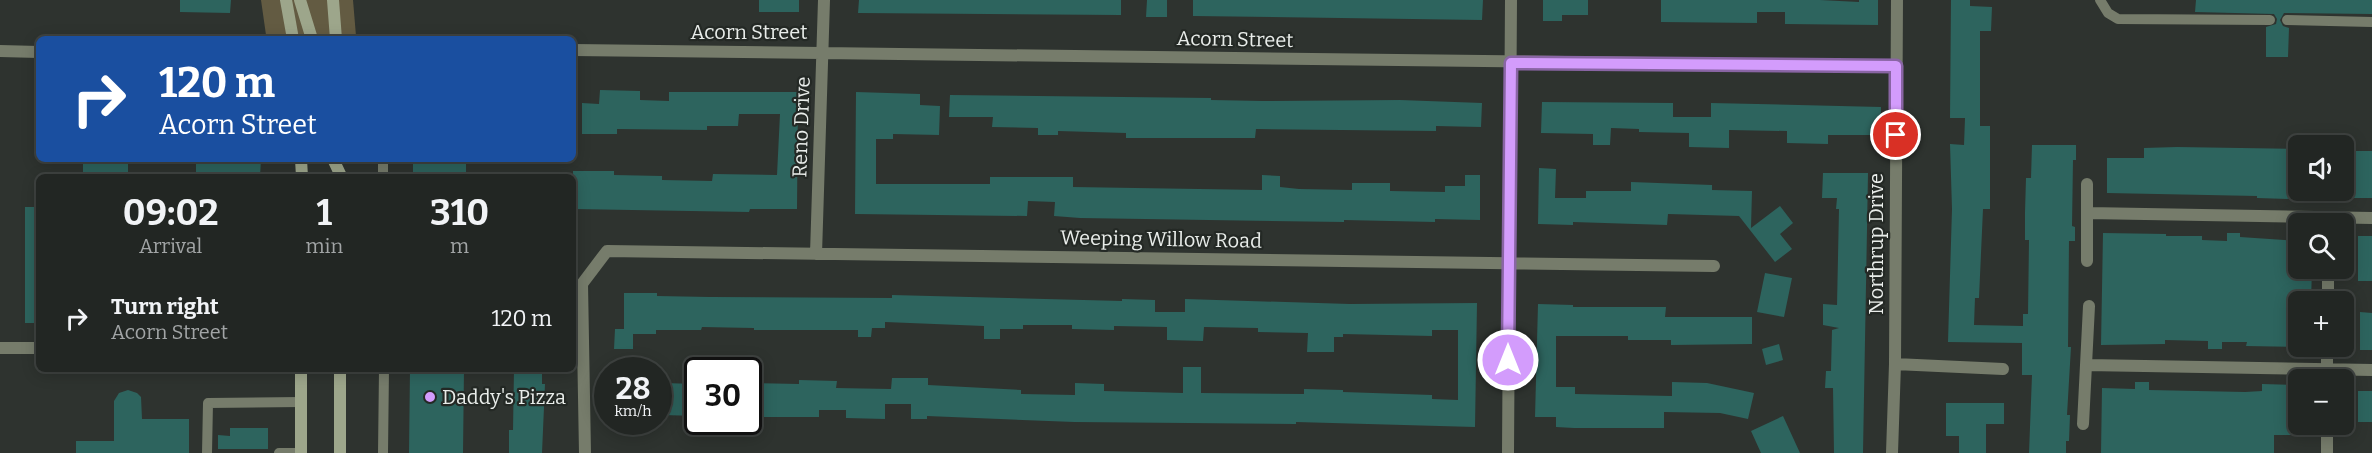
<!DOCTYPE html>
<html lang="en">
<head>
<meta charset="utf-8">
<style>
  body { margin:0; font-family:Bitter,serif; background:#2a2e2b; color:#f1f3f6; height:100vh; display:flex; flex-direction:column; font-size:22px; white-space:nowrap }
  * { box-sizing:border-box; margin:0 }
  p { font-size:20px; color:#a2a5a6 }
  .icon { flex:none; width:33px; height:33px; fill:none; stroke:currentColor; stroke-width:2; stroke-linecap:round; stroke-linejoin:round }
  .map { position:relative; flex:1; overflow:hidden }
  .details { position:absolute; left:36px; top:174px; width:540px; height:198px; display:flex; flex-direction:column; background:#222623; border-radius:9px; box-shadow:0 3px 15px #0003,0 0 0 2px #3f4341 }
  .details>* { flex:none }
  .top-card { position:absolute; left:36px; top:36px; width:540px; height:126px; border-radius:9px; box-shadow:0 3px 15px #0003,0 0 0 2px #3f4341; background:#1a4fa0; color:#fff; overflow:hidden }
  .fabs { position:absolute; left:2288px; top:135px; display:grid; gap:12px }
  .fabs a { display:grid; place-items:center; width:66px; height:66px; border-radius:9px; background:#222623; box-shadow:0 3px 15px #0003,0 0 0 2px #3f4341; font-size:30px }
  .speed { position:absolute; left:594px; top:357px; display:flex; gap:12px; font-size:30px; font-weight:700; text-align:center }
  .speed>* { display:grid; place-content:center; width:78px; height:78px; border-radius:50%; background:#222623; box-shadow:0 3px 15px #0003,0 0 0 2px #3f4341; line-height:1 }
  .speed small { font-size:15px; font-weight:400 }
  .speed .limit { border:3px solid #111; border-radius:9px; background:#fff; color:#111 }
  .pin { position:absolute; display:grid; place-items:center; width:51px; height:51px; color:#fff; margin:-26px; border:3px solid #fff; border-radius:50%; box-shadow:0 2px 6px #0007 }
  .me { position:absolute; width:66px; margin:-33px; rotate:0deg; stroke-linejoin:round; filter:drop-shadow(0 0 4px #0008) }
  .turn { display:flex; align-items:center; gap:21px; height:126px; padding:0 24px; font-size:27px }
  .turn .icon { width:78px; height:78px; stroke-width:2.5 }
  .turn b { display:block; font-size:42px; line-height:51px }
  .eta { display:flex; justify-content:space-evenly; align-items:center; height:102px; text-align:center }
  .eta b { font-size:36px; font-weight:700; line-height:42px }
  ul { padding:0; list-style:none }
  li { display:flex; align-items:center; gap:18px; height:84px; padding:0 24px }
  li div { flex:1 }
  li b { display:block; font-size:22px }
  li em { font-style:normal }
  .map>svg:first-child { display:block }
</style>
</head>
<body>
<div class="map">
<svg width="2372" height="453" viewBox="0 0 2372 453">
  <rect width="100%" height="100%" fill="#2e332f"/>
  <path fill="#635b42" d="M261 0H353L356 36 266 35Z"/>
  <path fill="#2d645e" d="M180 0H231L230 13 180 12Z
    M759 0H799V12H759Z
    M859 0H1121V15L858 13Z
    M1147 0H1167V17H1146Z
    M1193 0H1483L1482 20 1193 16Z
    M1543 0H1588V15H1562V21H1543Z
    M1661 0H1820L1859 2V0H1878V25L1785 24V12H1757V23L1661 22Z
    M1951 0H1970V6L1992 7 1991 31H1980V126H1990V209H1983L1979 298H1975L1974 325 2023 326V314H2028L2029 240H2025V212L2026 178H2031L2032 145H2076V160H2073L2072 226 2075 227V241H2069L2068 347H2071L2067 415H2070L2069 441H2066V453H2029L2032 375H2022V343L1948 342 1952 209 1950 144 1964 145 1965 118H1950Z
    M2196 0H2372V14L2284 13 2280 20 2283 26 2289 28 2288 57H2266V27L2276 24 2277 19 2274 14 2195 12Z
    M600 90 640 91V100L669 101V92H798L797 209H750L749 212 573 209V171H614V175L662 176V180L712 181 713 174 777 175 780 114H739L738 126H707V130L617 129V134H582V103L599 104Z
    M856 92 920 94V105L940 106 939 135 893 134V139H876V184H990V177H1073V187L1262 190V175L1280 176V187L1299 189 1352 190V183H1390V191L1445 192V186H1465V175H1480V220L1435 219V222L1344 220V222L1080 218 1054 216 1055 202 1028 201 1027 216 855 214Z
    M950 95 1211 98V100L1263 101 1400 100 1482 103 1481 127 1436 126V131L1256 129 1255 138H1126V133L1058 131V135H1038V128L992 127 993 117H949Z
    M1542 102 1673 103V117H1711V103L1881 107 1880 135H1828V144L1787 143V131L1729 130V148L1689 147V133L1639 132V129L1611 128 1610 145H1593V134L1541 133Z
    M2177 147 2298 149V193H2291V199L2257 198V196L2107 193V158H2144V148Z
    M2346 151H2372V198H2345Z
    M83 159H128V177H83Z
    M196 159H261L260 177H196Z
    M413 159H466V177H413Z
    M1539 168 1556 169 1555 198H1586V191H1631V182L1712 185V190L1752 191 1751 228 1780 206 1793 223 1780 234 1792 249 1775 262 1739 216 1668 214 1667 225 1573 222V225L1538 224Z
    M1823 173H1868L1863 453H1834L1833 388H1825L1826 371H1831L1832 330 1839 328 1823 325V304L1837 305 1839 209H1836L1837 198H1822Z
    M25 207H39V323H25Z
    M2103 233 2166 234V236H2202V240L2227 241V233H2240V237L2298 241V268H2312L2311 302H2298V347L2246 346 2247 342H2222V349H2208V341L2165 340V344L2101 345Z
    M2358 236H2372V281H2358Z
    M1765 273 1792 278 1784 317 1757 312Z
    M624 293H657V296L710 297 892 298V295L1122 301V299L1155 300V312H1185V299L1350 304 1477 303 1475 427 1296 422V424L1074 422 927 416V419H911V404H885V419L846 418V410H819V417H754V383L799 384V380L837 381 836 388 891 389 892 378H928V385L1021 390V394L1075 395V383L1104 384V391L1183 393V367H1201V393L1304 394V389L1343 390V392L1432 395V399L1458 400V330H1432V336L1343 334V337H1334V352H1307L1308 333 1258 332V328L1204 327 1203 341 1167 340V327L1114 326V330L1072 329V325H1023V329H1000V339H984V326L885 322V328H872L871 337H858V330H754V328L702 327 701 330H656V334H633V349H614L615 329H624Z
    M1538 304 1573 305V307H1666L1665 317H1752V344L1671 345V340H1628V336H1556V387H1575V394L1672 396V382L1707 383 1754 393 1748 419 1720 413 1664 412V428H1574L1556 427V417H1535Z
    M2360 312 2372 313V350H2360Z
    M1779 344 1783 360 1766 365 1762 349Z
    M410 369H464L463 453H409Z
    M514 369H542V384H545L542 453H509V430H513Z
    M2135 382H2149V390L2245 392 2262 391V384L2298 385V435H2274V453H2101L2102 388 2135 389Z
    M662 383 698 384V416L662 415Z
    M128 390 137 393 141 397 142 419H189V453H76V441H114V401L119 393Z
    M2358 391H2372V422H2358Z
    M1946 403H2004V424H1986V453H1959V436H1946Z
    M1783 416 1800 453H1761L1751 431Z
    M230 428H268V449H218V435L230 436Z"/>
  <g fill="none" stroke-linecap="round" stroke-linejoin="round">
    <path stroke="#767c6b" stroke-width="10" d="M2100 0 2108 13 2118 19 2270 20
      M2287 20 2372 22
      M383 177V159
      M207 453 208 403 301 402
      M279 453H301
      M383 453 384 369"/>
    <path stroke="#767c6b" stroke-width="12" d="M573 50C1014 53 1455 63 1896 66
      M2088 213 2372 218
      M816 254 824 0
      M2087 261V184
      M2328 302V268
      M0 348H39
      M1895 364 2003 369
      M2087 365 2372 370
      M2327 380V346
      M2083 424 2089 306
      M585 453 582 284 607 251 1714 266
      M1508 453 1511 0
      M1892 453 1895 364 1897 0
      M2327 453V424"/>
    <path stroke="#767c6b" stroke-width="12" d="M0 51 39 52"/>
    <path stroke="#9da68b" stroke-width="12" d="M286 0 293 39
      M300 0 312 39
      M333 0 336 39
      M301 159 302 177
      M333 159 341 176
      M301 453V369
      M340 453V369"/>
  </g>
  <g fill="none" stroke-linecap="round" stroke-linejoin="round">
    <defs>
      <path id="route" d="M1508 360 1511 63 1896 66V135"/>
    </defs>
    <use href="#route" stroke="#8965a4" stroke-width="15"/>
    <use href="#route" stroke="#d39cfc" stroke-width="10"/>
  </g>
  <circle fill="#d39cfc" stroke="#242925" stroke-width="2" cx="430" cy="397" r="6"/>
  <g text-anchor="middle" stroke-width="4.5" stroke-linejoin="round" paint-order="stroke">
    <g font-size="20" fill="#e9edea" stroke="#242925">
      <text x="749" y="39">Acorn Street</text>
      <text transform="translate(1235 39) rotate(1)" y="7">Acorn Street</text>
      <text transform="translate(801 127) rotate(-88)" y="7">Reno Drive</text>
      <text transform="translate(1161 239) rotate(1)" y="7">Weeping Willow Road</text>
      <text transform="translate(1876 244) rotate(-90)" y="7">Northrup Drive</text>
    </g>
    <g font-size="20" fill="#e9edea" stroke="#242925" text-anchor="start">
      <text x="442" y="404">Daddy's Pizza</text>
    </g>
  </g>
</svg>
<div class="fabs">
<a><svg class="icon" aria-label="sound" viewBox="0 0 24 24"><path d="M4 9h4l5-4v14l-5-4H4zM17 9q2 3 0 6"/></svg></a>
<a><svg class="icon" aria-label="search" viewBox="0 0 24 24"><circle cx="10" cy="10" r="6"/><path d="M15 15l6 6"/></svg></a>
<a>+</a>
<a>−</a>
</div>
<div class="speed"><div>28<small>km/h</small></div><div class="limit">30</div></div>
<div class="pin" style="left:1896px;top:135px;background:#d93025"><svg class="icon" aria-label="arrive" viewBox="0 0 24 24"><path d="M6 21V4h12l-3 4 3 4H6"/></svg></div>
<svg class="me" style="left:1508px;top:360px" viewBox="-20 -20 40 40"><circle r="17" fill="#d39cfc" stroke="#fff" stroke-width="3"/><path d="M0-11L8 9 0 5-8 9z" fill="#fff"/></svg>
<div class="top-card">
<div class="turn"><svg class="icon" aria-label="right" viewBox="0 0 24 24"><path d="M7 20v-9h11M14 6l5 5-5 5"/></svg><div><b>120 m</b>Acorn Street</div></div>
</div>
<section class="details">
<div class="eta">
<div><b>09:02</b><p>Arrival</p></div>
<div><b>1</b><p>min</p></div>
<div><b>310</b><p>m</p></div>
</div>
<ul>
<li><svg class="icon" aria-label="right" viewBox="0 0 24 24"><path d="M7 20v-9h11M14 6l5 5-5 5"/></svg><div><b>Turn right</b><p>Acorn Street</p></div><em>120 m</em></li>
</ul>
</section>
</div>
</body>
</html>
